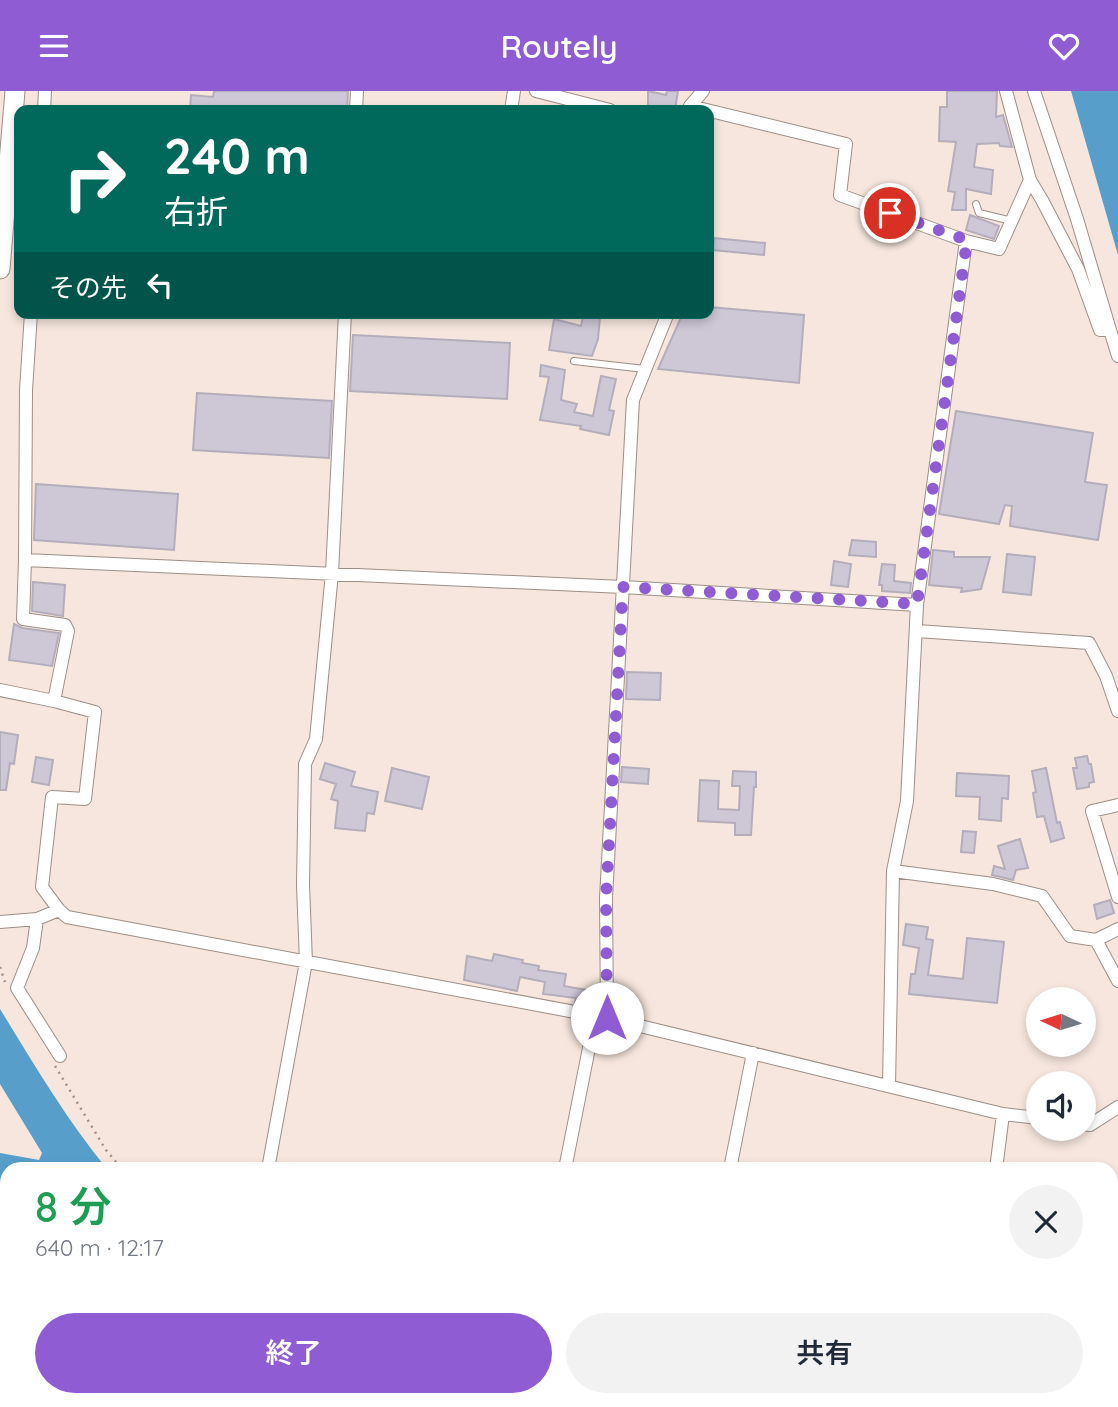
<!DOCTYPE html>
<html lang="ja">
<head>
<meta charset="utf-8">
<style>
  body { margin:0; font-family:Quicksand,"Noto Sans JP",sans-serif; background:#f2f2f3; color:#1f2937; height:100vh; display:flex; flex-direction:column; font-size:26px; white-space:nowrap }
  * { box-sizing:border-box; margin:0 }
  p { font-size:23px; color:#747a83 }
  .icon { flex:none; width:38px; height:38px; fill:none; stroke:currentColor; stroke-width:2; stroke-linecap:round; stroke-linejoin:round }
  .map { position:relative; flex:1; overflow:hidden }
  .drawer { position:absolute; left:0px; top:1071px; width:1118px; height:245px; display:flex; flex-direction:column; background:#fff; border-radius:21px 21px 0 0; box-shadow:0 4px 10px #0003 }
  .drawer>* { flex:none }
  .banner { position:absolute; left:14px; top:14px; width:700px; height:214px; border-radius:14px; box-shadow:0 4px 10px #0003; background:#00695c; color:#fff; overflow:hidden }
  .needle { width:46px; rotate:274deg }
  .buttons { position:absolute; left:1026px; top:896px; display:grid; gap:14px }
  .buttons a { display:grid; place-items:center; width:70px; height:70px; border-radius:50%; background:#fff; box-shadow:0 4px 10px #0003; font-size:35px }
  .pin { position:absolute; display:grid; place-items:center; width:60px; height:60px; color:#fff; margin:-30px; border:4px solid #fff; border-radius:50%; box-shadow:0 2px 7px #0007 }
  .me { position:absolute; width:77px; margin:-38px; rotate:0deg; stroke-linejoin:round; filter:drop-shadow(0 0 5px #0008) }
  .turn { display:flex; align-items:center; gap:24px; height:147px; padding:0 35px; font-size:32px }
  .turn .icon { width:91px; height:91px; stroke-width:2.5 }
  .turn b { display:block; font-size:49px; line-height:60px }
  .then { display:flex; align-items:center; height:66px; padding:0 35px; background:#0003; gap:14px; font-size:26px }
  .round { display:grid; place-items:center; flex:none; width:74px; height:74px; border-radius:37px; background:#f2f2f3 }
  .overview { display:flex; align-items:center; justify-content:space-between; height:119px; padding:0 35px }
  h1 { font-size:42px; font-weight:600; line-height:52px; color:#1e9e55 }
  .primary-button { display:flex; gap:14px; margin-top:auto; padding:14px 35px }
  .primary-button a { flex:1; height:80px; border-radius:42px; background:#905cd4; color:#fff; font-size:28px; font-weight:600; line-height:80px; text-align:center }
  .primary-button a+a { background:#f2f2f3; color:#1f2937 }
  header { display:flex; justify-content:space-between; align-items:center; height:91px; padding:0 35px; background:#905cd4; color:#fff; font-size:32px; font-weight:600 }
  .map>svg:first-child { display:block }
</style>
</head>
<body>
<header><svg class="icon" aria-label="menu" viewBox="0 0 24 24"><path d="M4 6h16M4 12h16M4 18h16"/></svg>Routely<svg class="icon" aria-label="heart" viewBox="0 0 24 24"><path d="M12 20l-8-8c-3-5 5-10 8-4 3-6 11-1 8 4z"/></svg></header>
<div class="map">
<svg width="1118" height="1316" viewBox="0 0 1118 1316">
  <rect width="100%" height="100%" fill="#f6e6dd"/>
  <path fill="#579fca" d="M1071 0H1118V164Z
    M0 918C34 973 66 1028 107 1078H7V1104L0 1095V1062L39 1069 42 1062 0 993Z
    M840 1309H970L973 1316H853Z"/>
  <path fill="#cec7d6" stroke="#b4aebc" stroke-width="2" d="M214 0H348L347 19H190L191 4 213 6Z
    M648 0 666 4 667 0H678L675 19H661L648 16Z
    M947 0H997L996 26 1003 24 1012 56 1000 55 999 52 977 53 974 76 993 79 991 103 966 98V119H952L955 101 948 100 956 51 939 50 940 16H947Z
    M970 124 999 135 994 148 966 139Z
    M714 147 765 152 764 164 713 159Z
    M709 216 804 224 799 292 658 278 683 222H709Z
    M583 225 600 226 598 248 592 265 549 259 554 228 581 235Z
    M353 244 510 252 507 308 350 300Z
    M541 274 565 279 561 309 577 313 574 321 593 325 601 285 616 288 609 319 614 320 609 344 580 338 581 335 540 329 549 286 540 285Z
    M197 302 332 310 329 367 193 359Z
    M956 320 1093 342 1085 391 1107 394 1098 449 1010 435 1012 415 1005 414 999 433 939 423Z
    M36 393 178 403 174 459 34 449Z
    M852 449 876 451V466L849 464Z
    M933 459 954 461V466H990L981 498 961 501 962 497 929 494Z
    M1007 463 1035 466 1031 504 1003 501Z
    M834 470 851 473 848 496 831 494Z
    M882 473 895 474 894 490 911 492 910 502 882 500V494H879Z
    M33 491 65 494 63 525 32 520Z
    M14 533 22 537 59 542 52 575 9 569Z
    M627 581 661 582 660 609 626 608Z
    M0 641 18 644 14 673 10 672 6 699H0Z
    M1087 665 1089 673H1091L1094 691 1089 692V696L1077 698 1073 677H1077L1075 667Z
    M36 666 53 669 49 694 32 691Z
    M325 672 355 681 351 695 378 701 374 723 367 722 365 740 335 737 338 710 331 708 336 693 320 688Z
    M622 676 649 678 648 693 621 691Z
    M392 677 429 686 422 718 385 710Z
    M1046 677 1057 732 1060 731 1064 747 1051 751 1044 725 1037 726 1033 702 1036 701 1032 680Z
    M733 680 756 681V696H754L751 744H735V732L698 730 700 689 719 690 718 718 739 719 740 695H732Z
    M957 682 1009 685 1008 708 1002 707 1001 730 979 728 980 706 956 705Z
    M963 740 976 741 974 762 961 761Z
    M1020 748 1028 777 1016 779 1013 789 992 784 994 775 1005 778 998 755Z
    M1110 809 1114 822 1097 828 1094 814Z
    M906 833 928 836 926 848 933 849 928 884 963 888 967 847 1004 851 997 912 909 903 911 883H915L919 857 903 854Z
    M494 863 523 869 522 872 539 875 538 879 566 883 564 895 598 901V916L575 912 576 907 543 903 545 891 520 886 517 900 464 889 467 865 492 870Z"/>
  <g fill="none" stroke-linecap="round" stroke-linejoin="round">
    <defs>
      <path id="lane" d="M976 113 979 122 1012 130
        M574 270 645 278"/>
      <path id="street" d="M536 0 610 19
        M1006 0 1030 89 1042 109 1078 178 1100 239H1110L1118 265
        M1034 0 1077 128 1110 239
        M690 15 846 53 840 104 966 150 999 158 1030 89
        M44 19 45 0
        M356 19 357 0
        M511 19 514 0
        M690 19V15L703 0
        M31 222 26 299 25 469 23 528 65 534 68 540 54 610 95 621 85 708 52 706 42 796 59 819
        M25 469 623 496 917 514
        M917 540 1089 552 1106 585 1118 620
        M0 599 54 610
        M1118 714 1092 720 1118 806
        M893 780 993 793 1042 805 1070 845 1096 849 1118 890
        M37 828 33 857 17 897 60 965
        M0 831 37 828 59 819 67 826 607 927 1003 1023 1038 1027
        M1096 849 1118 838
        M889 995 893 780 907 710 917 514 966 150
        M1083 1033 1090 1034 1118 1016
        M268 1078 306 871 303 794 305 673 316 648 332 482 345 222
        M565 1078 589 957 607 927 606 807 633 309 668 222
        M730 1078 753 962
        M996 1078 1003 1023
        M0 1121 7 1125
        M0 1280 7 1282
        M239 1309 299 1311
        M805 1309 833 1316"/>
      <path id="primary" d="M0 178 15 0"/>
    </defs>
    <use href="#lane" stroke="#9d8f87" stroke-width="8"/>
    <use href="#street" stroke="#9d8f87" stroke-width="14"/>
    <use href="#primary" stroke="#9d8f87" stroke-width="21"/>
    <path stroke="#9d918b" stroke-width="2.5" stroke-dasharray="2 5" stroke-linecap="butt" d="M0 876 5 891
      M55 975 106 1059 122 1078
      M1111 1192 1118 1190
      M1111 1245 1118 1212
      M1101 1316 1102 1309"/>
    <use href="#lane" stroke="#fff" stroke-width="6"/>
    <use href="#street" stroke="#fff" stroke-width="12"/>
    <use href="#primary" stroke="#fff" stroke-width="19"/>
  </g>
  <g fill="none" stroke-linecap="round" stroke-linejoin="round">
    <path stroke="#905cd4" stroke-width="12" stroke-dasharray="0 21.6" d="M607 927 606 807 623 496 917 513 967 149 890 122"/>
  </g>
</svg>
<div class="buttons">
<a><svg class="needle" viewBox="-14 -14 28 28"><path d="M0-13l5 13h-10z" fill="#e53935"/><path d="M0 13l5-13h-10z" fill="#747a83"/></svg></a>
<a><svg class="icon" aria-label="sound" viewBox="0 0 24 24"><path d="M4 9h4l5-4v14l-5-4H4zM17 9q2 3 0 6"/></svg></a>
</div>
<div class="pin" style="left:890px;top:122px;background:#d93025"><svg class="icon" aria-label="arrive" viewBox="0 0 24 24"><path d="M6 21V4h12l-3 4 3 4H6"/></svg></div>
<svg class="me" style="left:607px;top:927px" viewBox="-20 -20 40 40"><circle r="19" fill="#fff"/><path d="M0-13L10 11 0 6-10 11z" fill="#905cd4"/></svg>
<div class="banner">
<div class="turn"><svg class="icon" aria-label="right" viewBox="0 0 24 24"><path d="M7 20v-9h11M14 6l5 5-5 5"/></svg><div><b>240 m</b>右折</div></div>
<div class="then">その先<svg class="icon" aria-label="left" viewBox="0 0 24 24"><path d="M17 20v-9H6M10 6l-5 5 5 5"/></svg></div>
</div>
<section class="drawer">
<div class="overview"><div><h1>8 分</h1><p>640 m · 12:17</p></div><a class="round"><svg class="icon" aria-label="close" viewBox="0 0 24 24"><path d="M6 6l12 12M18 6L6 18"/></svg></a></div>
<div class="primary-button"><a>終了</a><a>共有</a></div>
</section>
</div>
</body>
</html>
